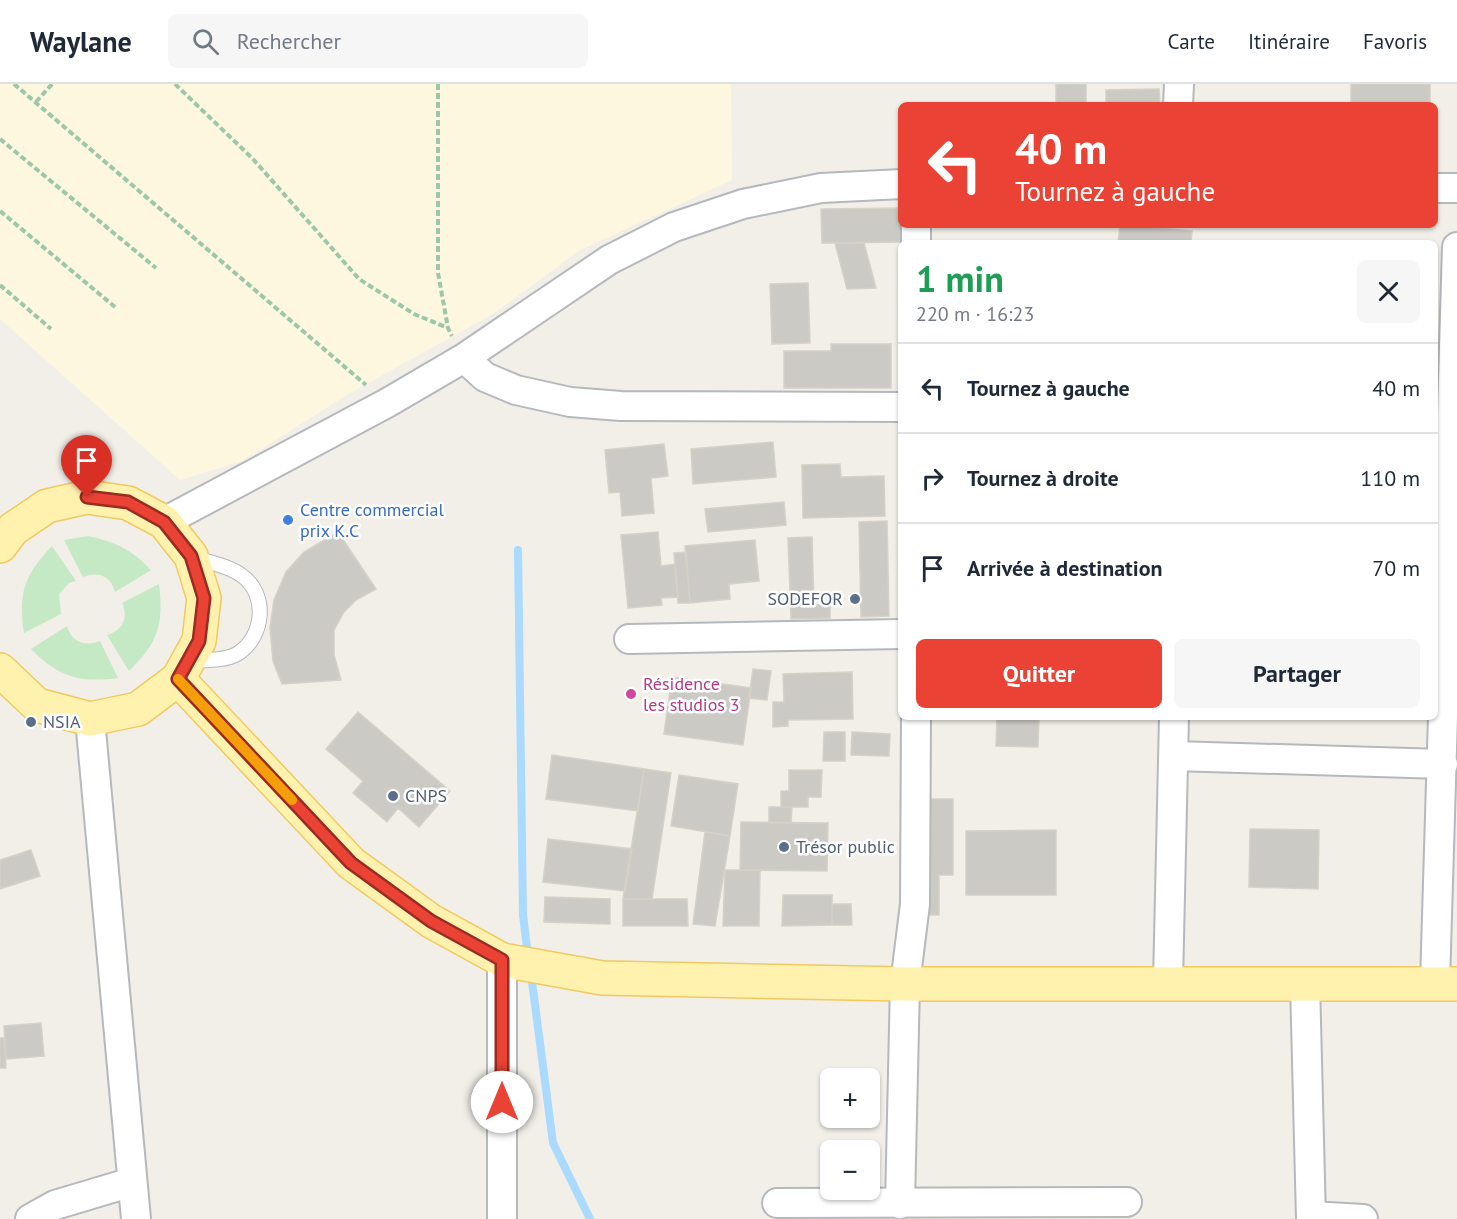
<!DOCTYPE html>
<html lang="fr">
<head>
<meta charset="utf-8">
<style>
  body { margin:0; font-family:"PT Sans",sans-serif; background:#f6f6f7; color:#1f2937; height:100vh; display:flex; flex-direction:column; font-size:22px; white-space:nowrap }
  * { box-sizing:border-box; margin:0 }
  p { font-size:20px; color:#747a83 }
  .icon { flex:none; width:33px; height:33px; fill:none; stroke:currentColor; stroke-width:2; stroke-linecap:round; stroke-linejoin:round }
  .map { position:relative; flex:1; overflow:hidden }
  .panel { position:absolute; left:898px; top:156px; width:540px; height:480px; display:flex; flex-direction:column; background:#fff; border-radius:9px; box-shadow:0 2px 4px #0004 }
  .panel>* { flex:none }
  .guide { position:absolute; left:898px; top:18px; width:540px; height:126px; border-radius:9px; box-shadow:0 2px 4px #0004; background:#ea4335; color:#fff; overflow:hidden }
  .tools { position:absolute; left:820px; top:984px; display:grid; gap:12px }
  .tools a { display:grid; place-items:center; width:60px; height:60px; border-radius:9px; background:#fff; box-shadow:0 2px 4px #0004; font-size:30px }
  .pin { position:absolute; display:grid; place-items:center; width:51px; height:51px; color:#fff; margin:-62px -26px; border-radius:50% 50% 50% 0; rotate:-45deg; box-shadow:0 0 6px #0007 }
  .pin .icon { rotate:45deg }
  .me { position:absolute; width:66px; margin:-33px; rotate:0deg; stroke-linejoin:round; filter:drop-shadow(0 0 4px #0008) }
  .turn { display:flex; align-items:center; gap:21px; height:126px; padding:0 18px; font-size:27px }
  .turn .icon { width:78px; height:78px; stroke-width:2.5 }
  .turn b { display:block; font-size:42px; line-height:51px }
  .round { display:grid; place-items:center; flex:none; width:63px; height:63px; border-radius:9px; background:#f6f6f7 }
  .headline { display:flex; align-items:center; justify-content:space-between; height:102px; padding:0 18px }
  h1 { font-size:36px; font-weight:800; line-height:45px; color:#1e9e55 }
  .action { display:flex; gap:12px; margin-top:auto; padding:12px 18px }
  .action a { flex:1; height:69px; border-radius:9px; background:#ea4335; color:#fff; font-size:24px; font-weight:800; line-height:69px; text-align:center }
  .action a+a { background:#f6f6f7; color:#1f2937 }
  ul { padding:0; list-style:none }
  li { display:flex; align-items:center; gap:18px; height:90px; padding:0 18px; border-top:2px solid #e0e1e3 }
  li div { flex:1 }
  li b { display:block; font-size:22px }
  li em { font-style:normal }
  header { display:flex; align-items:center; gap:36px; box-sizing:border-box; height:84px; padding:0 30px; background:#fff; border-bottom:2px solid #e0e1e3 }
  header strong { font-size:28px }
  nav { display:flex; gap:33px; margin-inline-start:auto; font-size:21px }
  .search { width:420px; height:54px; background:#f6f6f7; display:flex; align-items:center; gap:15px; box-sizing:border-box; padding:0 21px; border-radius:9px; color:#747a83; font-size:22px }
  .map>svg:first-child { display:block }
</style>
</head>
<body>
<header>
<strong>Waylane</strong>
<div class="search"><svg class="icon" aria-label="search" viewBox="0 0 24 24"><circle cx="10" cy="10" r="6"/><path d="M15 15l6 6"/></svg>Rechercher</div>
<nav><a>Carte</a><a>Itinéraire</a><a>Favoris</a></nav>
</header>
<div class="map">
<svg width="1457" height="1135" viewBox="0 0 1457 1135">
  <rect width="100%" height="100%" fill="#f1efe8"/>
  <path fill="#fef7e0" d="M0 0H731L732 96 580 166 493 230 350 309 242 377 180 396 0 235Z"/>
  <path fill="#c5e8c5" d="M88 452C116 458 132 466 151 486L115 508C111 492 98 487 83 493L64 456Z
    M52 462 76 497 69 499 59 510 61 530 24 549C18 510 24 491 52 462Z
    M159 500C164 540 158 559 129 587L107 551C122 547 129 534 122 519Z
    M67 542C71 558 85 563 100 557L118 594C79 599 59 593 31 565Z"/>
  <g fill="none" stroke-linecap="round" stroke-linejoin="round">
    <path stroke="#aadaff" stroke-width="8" d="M518 466 523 831 528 872
      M531 890 553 1059 590 1135"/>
  </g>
  <path fill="#cccac5" stroke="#d6d1c6" stroke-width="1.5" d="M1056 0H1086V21H1056Z
    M1351 0H1430V21H1351Z
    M1159 5 1160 21H1106V6Z
    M901 124 902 158 822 159 821 125Z
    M1120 141 1192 147 1191 159H1118Z
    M835 159H864L876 204 847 205Z
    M808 199 810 259 772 260 770 200Z
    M831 260H891V304H784V267H831Z
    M773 358 776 393 693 400 691 365Z
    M664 360 668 392 651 394 654 429 622 432 620 408 609 409 605 366Z
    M840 380 841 393 884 392 885 432 803 434 802 381Z
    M784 418 786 441 708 448 705 425Z
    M887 437 889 532 861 533 859 438Z
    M338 448 376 505 356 516 344 528 334 546V571L341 596 282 600 273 577 270 544 274 516 286 488 304 468Z
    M658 448 661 482 675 480 678 513 661 514 662 521 628 524 621 451Z
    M812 453 814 521 830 520V534L791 535 788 454Z
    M755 456 759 497 729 500 730 515 690 519 685 462Z
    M686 468 690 519H678L674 469Z
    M753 585 771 587 767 616 749 614Z
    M852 588 853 635 788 636V642L773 643V618H784L783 590Z
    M672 593 751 604 743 661 664 650Z
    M358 628 450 707 419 743 398 724 387 738 353 709 363 697 326 665Z
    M997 633H1039L1038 663 996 662Z
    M824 648H845V677H823Z
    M852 648 890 650 889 672 851 671Z
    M552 671 644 685 638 727 546 715Z
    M644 685 671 689 652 815H623Z
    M789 686H822L821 713H808V723H781V707H789Z
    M679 691 738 700 730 752 671 742Z
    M928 715H953V791H939V831H927Z
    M769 723H792L791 739H769Z
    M741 738 828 739 827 787 740 786Z
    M1250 745 1319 746 1318 805 1249 803Z
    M1056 746V811H966V747Z
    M705 748 730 752 715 842 693 840Z
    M548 755 632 765 625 807 543 798Z
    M31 766 40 792 0 805V776Z
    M725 786H760L759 842H723Z
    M783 811H832V841L782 842Z
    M545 813 610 815V840L544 838Z
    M623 815H687L688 842H623Z
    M832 820H851L852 841H832Z
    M41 939 44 972 6 975 4 942Z
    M0 954H4L6 984H0Z"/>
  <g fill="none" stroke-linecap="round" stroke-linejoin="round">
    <defs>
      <path id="lane" d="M191 577C205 576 225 577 237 570 264 554 269 510 241 491 229 482 208 478 193 473"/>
      <path id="street" d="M1178 21 1179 0
        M1436 104H1457
        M916 141V159
        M464 274 485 293 516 306 570 318 621 322 902 323
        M164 438 387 319 464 274 609 176 674 143 743 120 821 104 902 100
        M629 555 902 550
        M90 635 136 1135
        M1174 672 1443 680
        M502 876V1135
        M1305 898 1311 1135
        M1168 899 1174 633
        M1435 899 1457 163
        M777 1119 1127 1118
        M900 1120 905 900 915 820 916 633
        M1311 1132 1363 1135
        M30 1135 55 1121 132 1098"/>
      <path id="primary" d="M0 462 13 445 47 422 87 413 128 419 164 438 191 472 204 514 199 557 178 595 138 625 90 635 37 621 0 586
        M178 595 351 779 431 837 502 876 602 894 905 900H1457"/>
    </defs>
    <use href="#lane" stroke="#b5b8bc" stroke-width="16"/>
    <use href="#street" stroke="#b5b8bc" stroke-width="32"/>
    <use href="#primary" stroke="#f2c960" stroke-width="36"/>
    <path stroke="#9cc7a9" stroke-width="4" stroke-dasharray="6 3" stroke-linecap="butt" d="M14 0 366 301
      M175 0 253 75 359 195 414 230 448 244
      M438 0V189L448 244 452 252
      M36 18 52 0
      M0 55 156 184
      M0 127 115 223
      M0 201 51 245"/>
    <use href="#lane" stroke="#fff" stroke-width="14"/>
    <use href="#street" stroke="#fff" stroke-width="28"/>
    <use href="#primary" stroke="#fff2af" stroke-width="33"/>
  </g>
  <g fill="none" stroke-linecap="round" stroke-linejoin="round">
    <defs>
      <path id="route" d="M87 413 128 418 164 438 191 472 204 514 199 557 178 595 351 779 431 837 502 876V1018"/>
    </defs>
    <use href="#route" stroke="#982c22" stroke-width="15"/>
    <use href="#route" stroke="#ea4335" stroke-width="10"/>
    <path stroke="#f59e0b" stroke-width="10" d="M178 595 292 716"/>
  </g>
  <circle fill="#3f7fe0" stroke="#fff" stroke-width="2" cx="288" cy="436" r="6"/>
  <g fill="#5c6f8a" stroke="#fff" stroke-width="2">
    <circle cx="855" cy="515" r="6"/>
    <circle cx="31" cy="638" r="6"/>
    <circle cx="393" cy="712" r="6"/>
    <circle cx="784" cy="763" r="6"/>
  </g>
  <circle fill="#d1479c" stroke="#fff" stroke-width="2" cx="631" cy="610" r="6"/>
  <g text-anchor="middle" stroke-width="5" stroke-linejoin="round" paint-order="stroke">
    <g font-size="18" fill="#366cbe" stroke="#fff" text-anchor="start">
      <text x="300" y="432">Centre commercial<tspan x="300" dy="21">prix K.C</tspan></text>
    </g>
    <g font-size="18" fill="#4e5e75" stroke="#fff" text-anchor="start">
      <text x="843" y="521" text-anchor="end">SODEFOR</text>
      <text x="43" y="644">NSIA</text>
      <text x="405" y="718">CNPS</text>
      <text x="796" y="769">Trésor public</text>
    </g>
    <g font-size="18" fill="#b23c85" stroke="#fff" text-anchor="start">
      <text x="643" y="606">Résidence<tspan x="643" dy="21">les studios 3</tspan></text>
    </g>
  </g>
</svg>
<div class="tools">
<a>+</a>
<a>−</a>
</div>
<div class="pin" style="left:87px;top:413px;background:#d93025"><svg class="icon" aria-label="arrive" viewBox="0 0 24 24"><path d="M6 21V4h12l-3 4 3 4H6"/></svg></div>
<svg class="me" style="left:502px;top:1018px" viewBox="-20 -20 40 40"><circle r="19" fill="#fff"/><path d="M0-13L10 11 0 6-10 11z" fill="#ea4335"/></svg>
<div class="guide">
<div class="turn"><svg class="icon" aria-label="left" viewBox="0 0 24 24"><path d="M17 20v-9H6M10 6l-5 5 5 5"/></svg><div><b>40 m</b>Tournez à gauche</div></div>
</div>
<section class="panel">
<div class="headline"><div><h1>1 min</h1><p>220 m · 16:23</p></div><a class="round"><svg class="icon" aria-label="close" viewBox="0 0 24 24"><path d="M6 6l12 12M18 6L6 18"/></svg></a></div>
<ul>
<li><svg class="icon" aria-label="left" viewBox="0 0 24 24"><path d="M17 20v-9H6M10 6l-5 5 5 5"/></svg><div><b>Tournez à gauche</b></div><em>40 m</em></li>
<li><svg class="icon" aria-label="right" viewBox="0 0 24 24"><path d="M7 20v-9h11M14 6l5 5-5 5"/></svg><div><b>Tournez à droite</b></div><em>110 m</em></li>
<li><svg class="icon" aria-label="arrive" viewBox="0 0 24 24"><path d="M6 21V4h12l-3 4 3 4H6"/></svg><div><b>Arrivée à destination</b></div><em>70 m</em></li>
</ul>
<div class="action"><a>Quitter</a><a>Partager</a></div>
</section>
</div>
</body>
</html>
